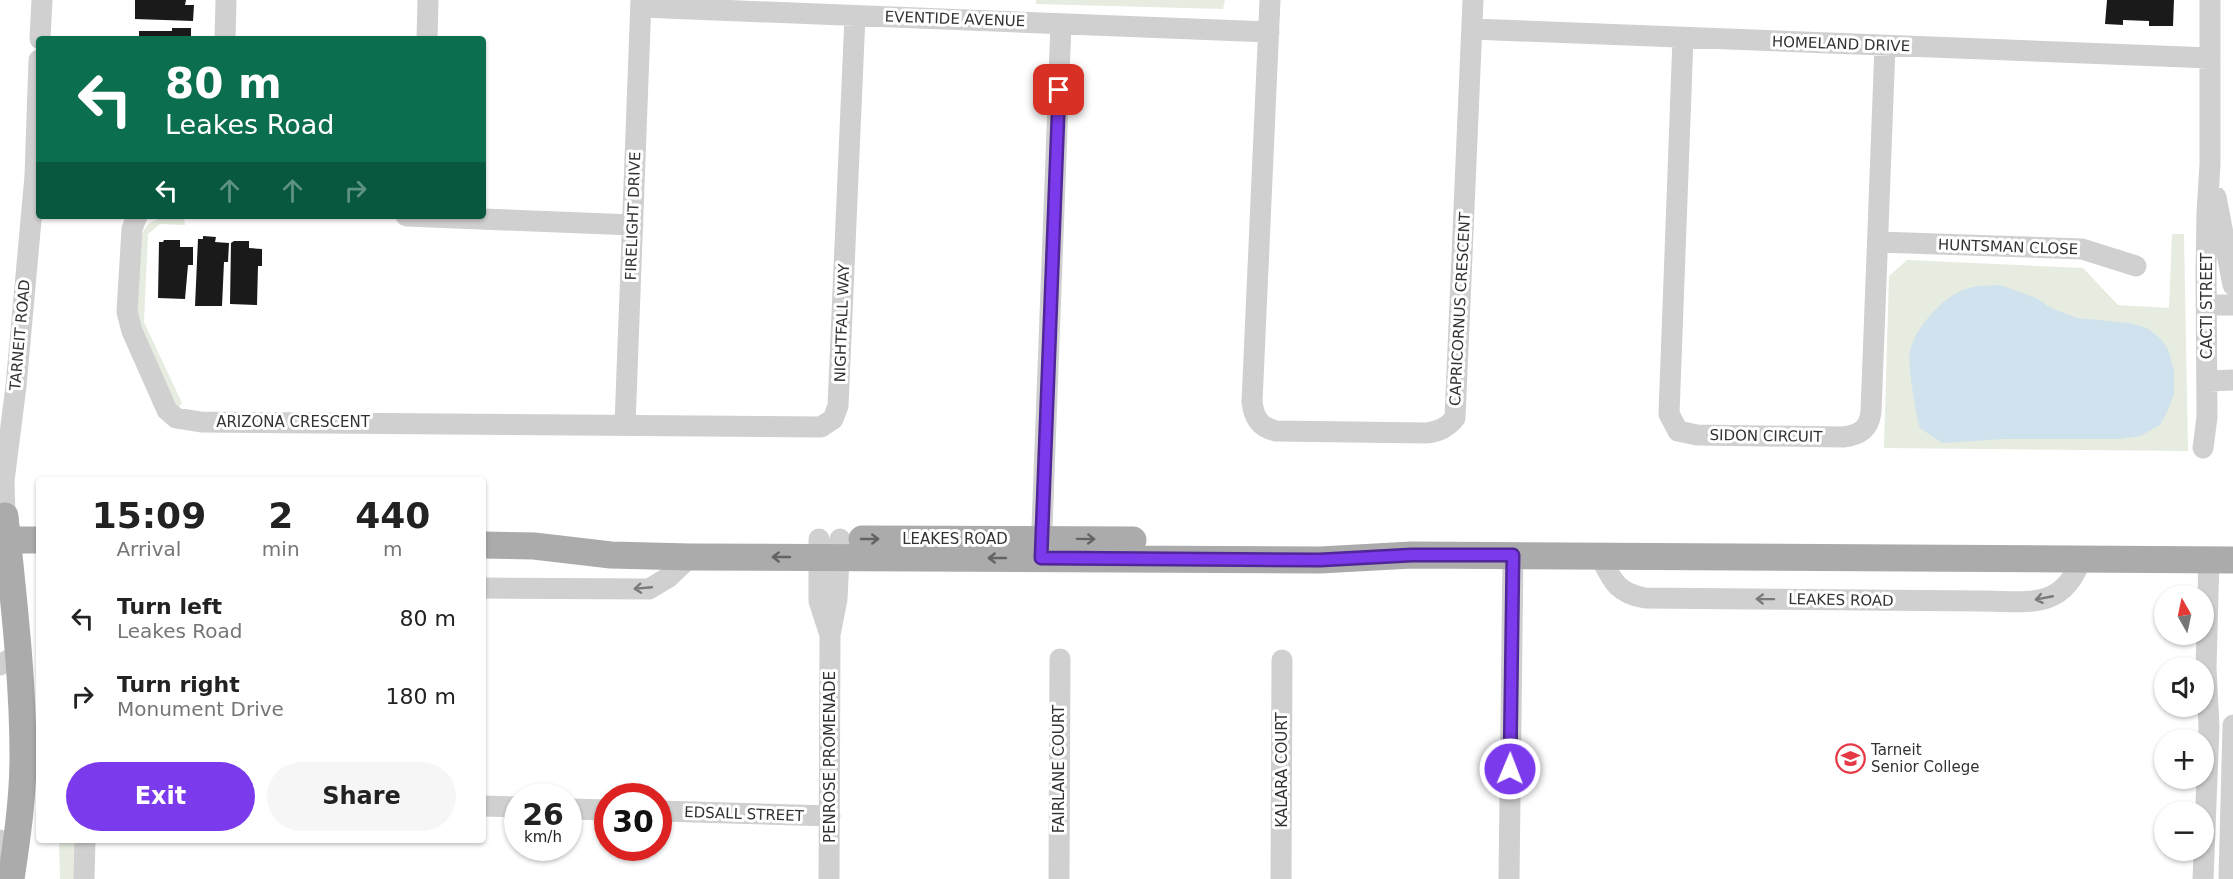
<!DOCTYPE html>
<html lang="en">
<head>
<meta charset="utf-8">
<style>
  body { margin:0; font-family:"DejaVu Sans",sans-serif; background:#f6f6f6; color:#222; height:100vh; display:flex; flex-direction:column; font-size:22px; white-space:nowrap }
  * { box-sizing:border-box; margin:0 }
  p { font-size:20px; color:#767676 }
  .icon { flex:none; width:33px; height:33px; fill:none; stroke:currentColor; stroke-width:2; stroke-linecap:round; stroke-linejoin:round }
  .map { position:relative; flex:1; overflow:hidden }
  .sheet { position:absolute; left:36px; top:477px; width:450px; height:366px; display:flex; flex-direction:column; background:#fff; border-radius:6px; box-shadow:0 2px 4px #0004 }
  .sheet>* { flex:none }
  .guide { position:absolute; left:36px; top:36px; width:450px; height:183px; border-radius:6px; box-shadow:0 2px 4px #0004; background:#0b6e4f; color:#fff; overflow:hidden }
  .needle { width:39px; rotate:351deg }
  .fabs { position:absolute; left:2154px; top:585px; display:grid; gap:12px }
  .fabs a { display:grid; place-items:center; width:60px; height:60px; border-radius:50%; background:#fff; box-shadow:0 2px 4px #0004; font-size:30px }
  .speed { position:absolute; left:504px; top:783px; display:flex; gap:12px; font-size:30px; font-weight:700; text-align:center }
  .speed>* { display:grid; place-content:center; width:78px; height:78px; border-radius:50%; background:#fff; box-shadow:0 2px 4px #0004; line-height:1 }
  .speed small { font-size:15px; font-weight:400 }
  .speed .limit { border:9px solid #d22; background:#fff; color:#111 }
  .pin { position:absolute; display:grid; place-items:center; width:51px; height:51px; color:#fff; margin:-26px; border-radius:12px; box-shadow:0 3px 9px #0006 }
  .me { position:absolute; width:66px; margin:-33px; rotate:1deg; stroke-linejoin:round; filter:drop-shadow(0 0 4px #0008) }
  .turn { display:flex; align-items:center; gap:21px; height:126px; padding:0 30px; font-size:27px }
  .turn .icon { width:78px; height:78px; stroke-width:2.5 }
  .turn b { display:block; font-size:42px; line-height:51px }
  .lanes { display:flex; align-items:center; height:57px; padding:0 30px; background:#0003; justify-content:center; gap:30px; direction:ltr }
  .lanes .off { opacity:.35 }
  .eta { display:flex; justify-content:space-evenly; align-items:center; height:102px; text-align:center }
  .eta b { font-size:36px; font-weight:800; line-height:42px }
  .action { display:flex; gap:12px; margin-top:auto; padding:12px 30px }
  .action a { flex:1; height:69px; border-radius:36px; background:#7c3aed; color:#fff; font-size:24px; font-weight:800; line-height:69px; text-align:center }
  .action a+a { background:#f6f6f6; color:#222 }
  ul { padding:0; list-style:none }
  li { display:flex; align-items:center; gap:18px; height:78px; padding:0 30px }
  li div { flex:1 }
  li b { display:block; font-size:22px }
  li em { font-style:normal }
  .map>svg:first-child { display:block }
</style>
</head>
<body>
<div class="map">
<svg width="2233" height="879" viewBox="0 0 2233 879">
  <rect width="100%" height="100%" fill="#fff"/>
  <path fill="#e6ecdf" d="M1036 0H1225L1223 9 1036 4Z
    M162 217 184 218 185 225 160 224 148 234 144 322 182 403 179 407 175 402 137 318 141 235 148 224Z
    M2172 234H2184L2188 451 1884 448 1889 276 1907 260 2083 268 2118 305 2169 308Z
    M59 840H77L76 879H60Z"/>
  <path fill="#cfe2ee" d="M2000 285 2036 298 2051 308 2077 318 2129 323 2147 328 2160 338 2168 349 2174 371V394L2167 412 2160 425 2140 436 2119 439H2004L1942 443 1920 428C1916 417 1907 360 1910 351 1916 327 1941 299 1963 290 1974 285 1988 286 2000 285Z"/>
  <path fill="#1a1a1a" d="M135 0H186L185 5H194L193 21 135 19Z
    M2107 0H2174L2173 26H2149V21L2123 20V25L2105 24Z
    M172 28H191V39H139V31H172Z
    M203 236 216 237 215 242 229 243 228 262H224L222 306H195L198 239H203Z
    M164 240H180V247H193V265H188L185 299 158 298 159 242H163Z
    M234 241H249V248L262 249V266H258L257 305 230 304 231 243Z"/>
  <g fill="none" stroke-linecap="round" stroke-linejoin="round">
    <path stroke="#d0d0d0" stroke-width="21" d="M1270 0 1252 402C1254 417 1259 427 1276 431L1427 433C1439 431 1447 428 1455 418L1473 0
      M641 7 1269 32
      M1472 29 2210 58
      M1683 38 1669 414 1678 431 1697 435 1843 437C1860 435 1869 429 1871 412L1885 46
      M40 39 42 0
      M225 39 226 0
      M427 39 428 0
      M2216 197 2233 285
      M137 216 132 229 127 312 132 331 167 410 176 418 201 422 821 427 833 419 838 406 855 16
      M406 216 633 225
      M1878 242 2082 249 2136 266
      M2206 305H2233
      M2207 381 2233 380
      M625 425 641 0
      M2203 448 2207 417 2206 273 2207 213 2210 164V0
      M5 516 4 481 16 386 35 176 39 60
      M819 539V601L830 635
      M1041 554 1061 24
      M1600 556C1612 580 1616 593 1645 598L1981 601C2027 601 2063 611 2081 559
      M483 588 649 589 669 577 690 557
      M0 665 15 656 18 646
      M483 806 518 807
      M568 809 608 810
      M658 811 830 816
      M0 840 14 861
      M84 879 85 840
      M829 879 830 635 837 599 840 539
      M1059 879 1060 659
      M1281 879 1282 660
      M1509 879 1513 555
      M2203 879 2209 728 2206 667 2209 560
      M2229 879 2233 725"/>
    <path stroke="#ababab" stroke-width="27" d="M5 516C13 596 23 676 23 757 23 798 17 839 11 879
      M862 539 1133 540
      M0 540H39
      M483 545 534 546 611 555 690 557 1320 560 1412 555 2233 560"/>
  </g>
  <defs><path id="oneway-shaft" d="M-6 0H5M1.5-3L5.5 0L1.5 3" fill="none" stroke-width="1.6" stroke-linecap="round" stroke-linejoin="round" transform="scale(1.5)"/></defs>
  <g stroke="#636363">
    <use href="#oneway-shaft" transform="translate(870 539)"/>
    <use href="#oneway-shaft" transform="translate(1086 539) rotate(1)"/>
    <use href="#oneway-shaft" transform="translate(781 557) rotate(-180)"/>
    <use href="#oneway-shaft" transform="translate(997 558) rotate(-180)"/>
  </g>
  <g stroke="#7a7a7a">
    <use href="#oneway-shaft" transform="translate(643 588) rotate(175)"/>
    <use href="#oneway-shaft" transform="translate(2044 598) rotate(169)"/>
    <use href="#oneway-shaft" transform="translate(1765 599) rotate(-179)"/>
  </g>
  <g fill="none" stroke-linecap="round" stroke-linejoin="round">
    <defs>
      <path id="route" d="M1059 90 1041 558 1320 560 1412 555H1513L1510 769"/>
    </defs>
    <use href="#route" stroke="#51269a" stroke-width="15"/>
    <use href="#route" stroke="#7c3aed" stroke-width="10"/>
  </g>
  <defs>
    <symbol id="school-ring" viewBox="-11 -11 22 22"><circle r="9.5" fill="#fff" stroke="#e63946" stroke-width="1.5"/><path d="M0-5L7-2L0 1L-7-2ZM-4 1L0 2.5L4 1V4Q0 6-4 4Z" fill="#e63946"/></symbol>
  </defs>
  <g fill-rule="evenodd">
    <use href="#school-ring" x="1834" y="742" width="33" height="33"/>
  </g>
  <g text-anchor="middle" stroke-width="6" stroke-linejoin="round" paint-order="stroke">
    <g font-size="15" fill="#333" stroke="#fff">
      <text transform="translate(955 19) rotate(2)" y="5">EVENTIDE AVENUE</text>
      <text transform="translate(1841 44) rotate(2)" y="5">HOMELAND DRIVE</text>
      <text transform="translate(633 216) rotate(-88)" y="5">FIRELIGHT DRIVE</text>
      <text transform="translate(2008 247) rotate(2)" y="5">HUNTSMAN CLOSE</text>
      <text transform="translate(2207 306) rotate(-90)" y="5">CACTI STREET</text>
      <text transform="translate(1460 309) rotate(-87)" y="5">CAPRICORNUS CRESCENT</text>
      <text transform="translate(842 323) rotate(-88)" y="5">NIGHTFALL WAY</text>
      <text transform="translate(20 335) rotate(-85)" y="5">TARNEIT ROAD</text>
      <text x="293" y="427">ARIZONA CRESCENT</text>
      <text transform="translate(1766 436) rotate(1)" y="5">SIDON CIRCUIT</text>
      <text x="955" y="544">LEAKES ROAD</text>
      <text transform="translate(1841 600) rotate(1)" y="5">LEAKES ROAD</text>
      <text transform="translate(830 757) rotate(-90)" y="5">PENROSE PROMENADE</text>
      <text transform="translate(1059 769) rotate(-90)" y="5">FAIRLANE COURT</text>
      <text transform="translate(1282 770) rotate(-90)" y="5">KALARA COURT</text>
      <text transform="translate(744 814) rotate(2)" y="5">EDSALL STREET</text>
    </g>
    <g font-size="15" fill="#333" stroke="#fff" text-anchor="start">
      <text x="1871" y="755">Tarneit<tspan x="1871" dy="17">Senior College</tspan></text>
    </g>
  </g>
</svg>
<div class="fabs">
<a><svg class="needle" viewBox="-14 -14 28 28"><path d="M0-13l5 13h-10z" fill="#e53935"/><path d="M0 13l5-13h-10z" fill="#767676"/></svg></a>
<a><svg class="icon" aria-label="sound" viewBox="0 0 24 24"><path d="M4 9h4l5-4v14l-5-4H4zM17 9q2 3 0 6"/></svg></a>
<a>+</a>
<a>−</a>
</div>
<div class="speed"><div>26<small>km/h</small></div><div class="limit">30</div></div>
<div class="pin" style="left:1059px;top:90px;background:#d93025"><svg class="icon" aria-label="arrive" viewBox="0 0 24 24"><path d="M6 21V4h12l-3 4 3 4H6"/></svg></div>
<svg class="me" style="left:1510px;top:769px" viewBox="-20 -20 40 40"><circle r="17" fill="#7c3aed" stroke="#fff" stroke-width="3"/><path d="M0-11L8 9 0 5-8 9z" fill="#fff"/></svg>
<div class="guide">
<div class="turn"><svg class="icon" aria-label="left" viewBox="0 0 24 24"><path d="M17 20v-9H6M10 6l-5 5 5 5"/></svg><div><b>80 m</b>Leakes Road</div></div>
<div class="lanes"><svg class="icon" aria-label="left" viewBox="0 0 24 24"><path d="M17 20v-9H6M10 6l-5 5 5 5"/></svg><svg class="icon off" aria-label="ahead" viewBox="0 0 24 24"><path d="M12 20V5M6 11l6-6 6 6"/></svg><svg class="icon off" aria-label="ahead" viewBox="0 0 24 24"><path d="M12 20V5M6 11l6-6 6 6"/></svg><svg class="icon off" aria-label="right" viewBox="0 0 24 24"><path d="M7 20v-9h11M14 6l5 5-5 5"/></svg></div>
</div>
<section class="sheet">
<div class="eta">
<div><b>15:09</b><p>Arrival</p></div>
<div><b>2</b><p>min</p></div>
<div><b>440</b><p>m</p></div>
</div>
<ul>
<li><svg class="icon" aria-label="left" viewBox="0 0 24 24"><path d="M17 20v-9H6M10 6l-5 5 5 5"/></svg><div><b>Turn left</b><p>Leakes Road</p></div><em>80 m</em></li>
<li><svg class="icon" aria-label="right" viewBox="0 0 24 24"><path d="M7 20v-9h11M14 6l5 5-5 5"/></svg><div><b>Turn right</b><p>Monument Drive</p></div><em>180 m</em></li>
</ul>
<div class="action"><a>Exit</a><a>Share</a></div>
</section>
</div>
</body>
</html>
